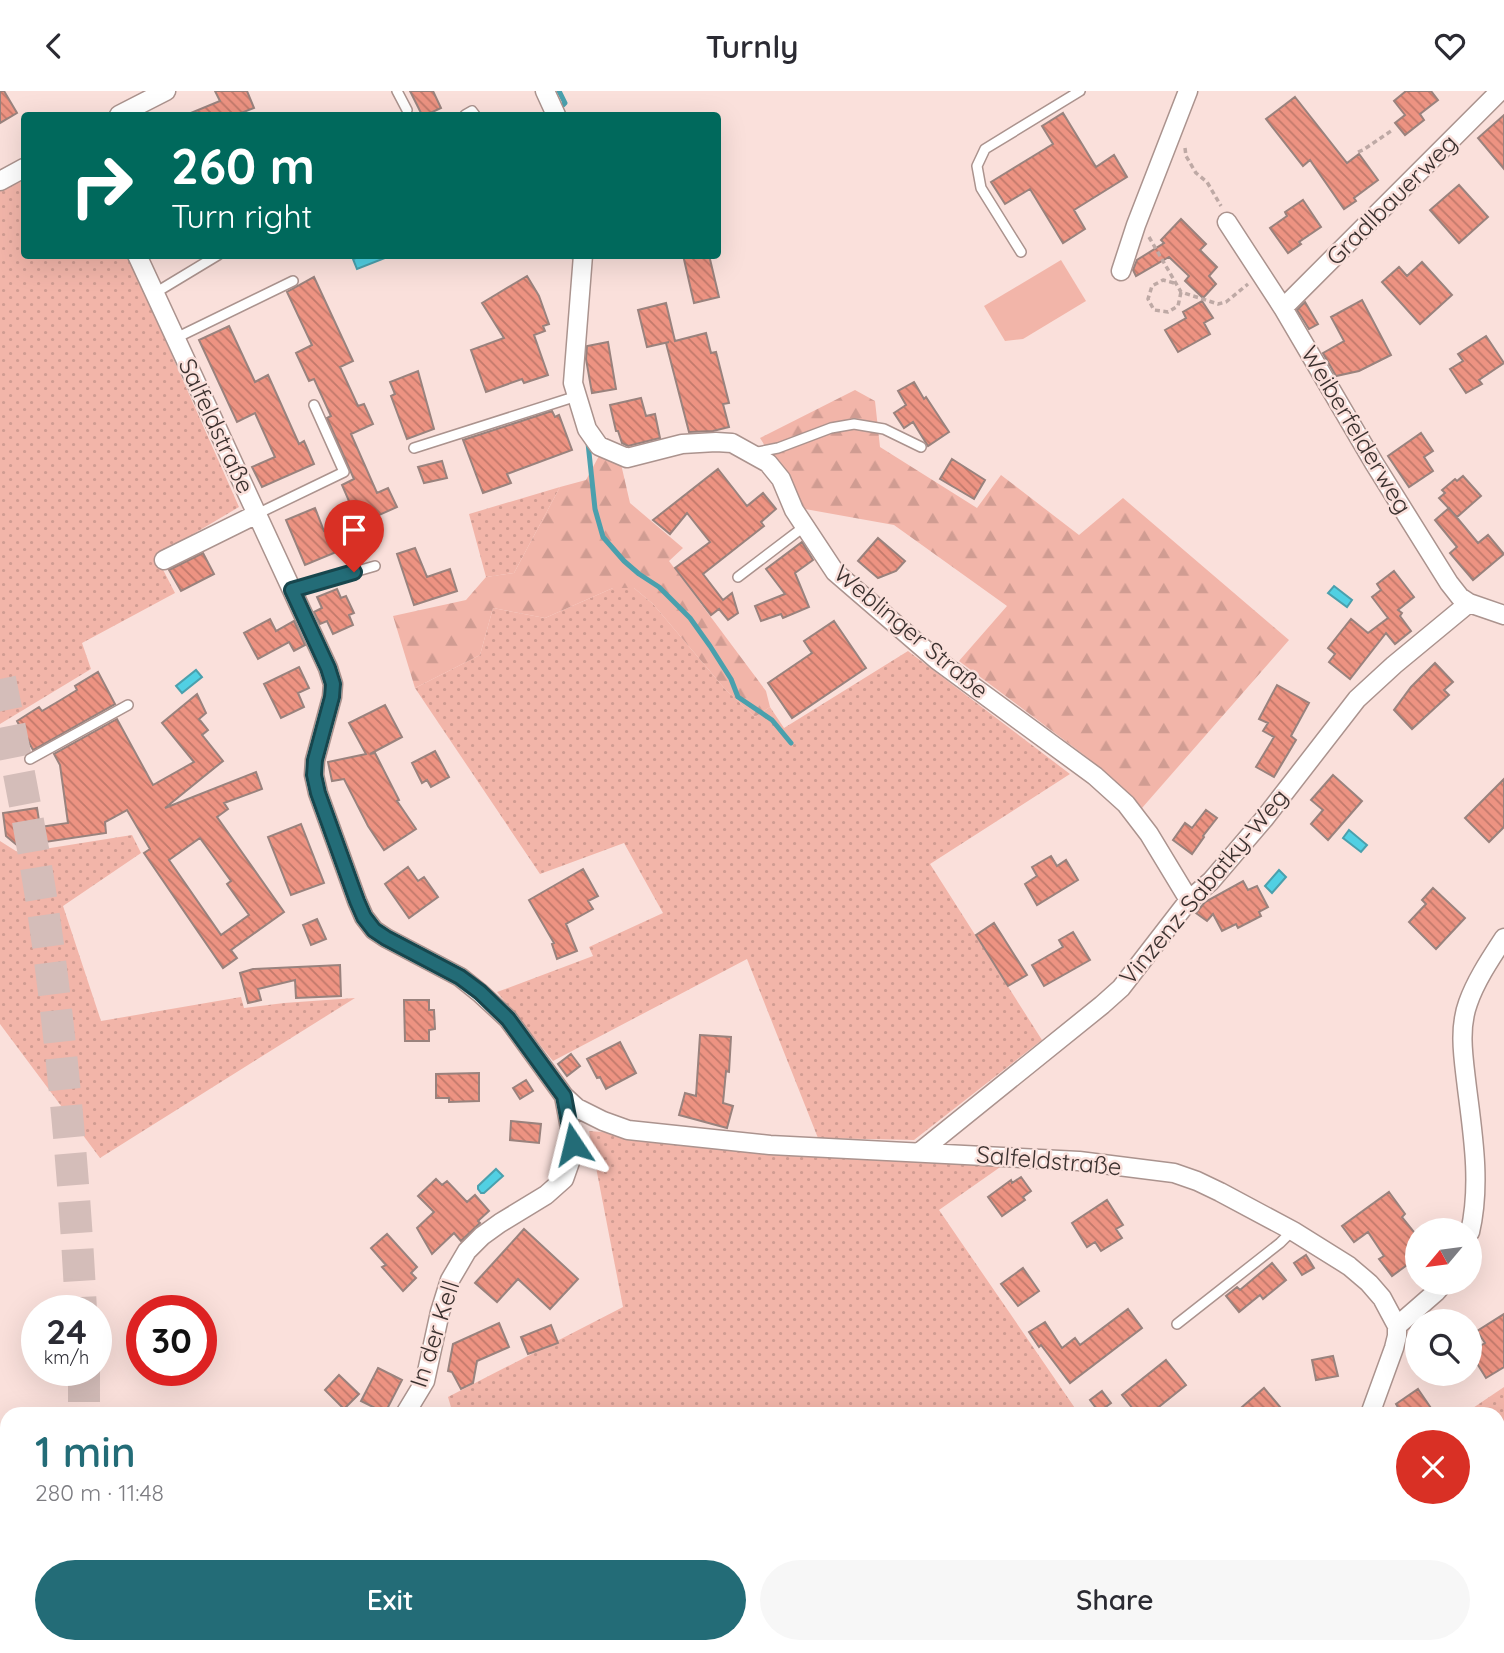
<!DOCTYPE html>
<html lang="en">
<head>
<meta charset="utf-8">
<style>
  body { margin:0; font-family:Quicksand,sans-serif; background:#f7f7f7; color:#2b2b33; height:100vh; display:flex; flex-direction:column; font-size:26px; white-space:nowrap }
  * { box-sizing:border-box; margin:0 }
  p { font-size:23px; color:#7c7c81 }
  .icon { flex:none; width:38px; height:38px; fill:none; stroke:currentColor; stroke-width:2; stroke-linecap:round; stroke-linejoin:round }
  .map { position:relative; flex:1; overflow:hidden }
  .sheet { position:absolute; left:0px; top:1316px; width:1505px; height:247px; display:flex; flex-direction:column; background:#fff; border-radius:21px 21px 0 0; box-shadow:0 7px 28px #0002 }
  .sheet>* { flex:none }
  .guide { position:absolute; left:21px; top:21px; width:700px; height:147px; border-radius:7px; box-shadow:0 7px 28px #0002; background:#00695c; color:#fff; overflow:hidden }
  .needle { width:46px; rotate:241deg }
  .controls { position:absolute; left:1405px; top:1127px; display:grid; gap:14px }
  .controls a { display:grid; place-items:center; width:77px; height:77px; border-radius:50%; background:#fff; box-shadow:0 7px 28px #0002; font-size:35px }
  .speed { position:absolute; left:21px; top:1204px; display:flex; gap:14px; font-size:35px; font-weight:700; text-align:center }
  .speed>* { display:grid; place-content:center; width:91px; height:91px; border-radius:50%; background:#fff; box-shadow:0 7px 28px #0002; line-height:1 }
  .speed small { font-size:18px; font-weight:400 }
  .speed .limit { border:10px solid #d22; background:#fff; color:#111 }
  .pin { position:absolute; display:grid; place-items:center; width:60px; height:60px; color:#fff; margin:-72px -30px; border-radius:50% 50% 50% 0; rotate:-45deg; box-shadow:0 0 7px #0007 }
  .pin .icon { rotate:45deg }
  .me { position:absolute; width:77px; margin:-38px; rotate:350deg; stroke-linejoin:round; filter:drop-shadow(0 0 5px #0008) }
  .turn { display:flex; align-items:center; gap:24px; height:147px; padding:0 35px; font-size:32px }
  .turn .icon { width:91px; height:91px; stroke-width:2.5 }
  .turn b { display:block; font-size:49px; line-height:60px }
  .round { display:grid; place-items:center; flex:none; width:74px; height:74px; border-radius:37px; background:#f7f7f7 }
  .overview { display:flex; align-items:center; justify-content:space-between; height:119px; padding:0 35px }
  h1 { font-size:42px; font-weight:600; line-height:52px; color:#236c77 }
  .action { display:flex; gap:14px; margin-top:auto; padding:14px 35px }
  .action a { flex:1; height:80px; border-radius:42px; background:#236c77; color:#fff; font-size:28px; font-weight:600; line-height:80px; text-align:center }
  .action a+a { background:#f7f7f7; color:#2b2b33 }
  header { display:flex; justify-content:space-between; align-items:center; height:91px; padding:0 35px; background:#fff; font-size:32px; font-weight:600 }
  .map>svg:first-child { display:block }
</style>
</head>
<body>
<header><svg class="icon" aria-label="back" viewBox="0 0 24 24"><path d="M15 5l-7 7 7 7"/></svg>Turnly<svg class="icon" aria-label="heart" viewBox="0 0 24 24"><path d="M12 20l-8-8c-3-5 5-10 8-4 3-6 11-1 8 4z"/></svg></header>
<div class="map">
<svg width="1504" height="1562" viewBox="0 0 1504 1562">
  <defs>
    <pattern id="grass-dots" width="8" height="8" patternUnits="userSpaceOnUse" patternTransform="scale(1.75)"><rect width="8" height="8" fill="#f2b5a9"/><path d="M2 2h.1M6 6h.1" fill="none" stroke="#d09c92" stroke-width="1.8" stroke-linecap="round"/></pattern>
    <pattern id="forest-firs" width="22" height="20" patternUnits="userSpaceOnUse" patternTransform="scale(1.75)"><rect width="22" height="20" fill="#f2b5a9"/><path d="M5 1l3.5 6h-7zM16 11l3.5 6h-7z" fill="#d09c92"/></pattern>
    <pattern id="building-back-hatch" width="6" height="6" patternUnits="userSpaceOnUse" patternTransform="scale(1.75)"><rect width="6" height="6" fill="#ed9382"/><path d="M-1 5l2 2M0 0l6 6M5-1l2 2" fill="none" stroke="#c1796b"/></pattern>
  </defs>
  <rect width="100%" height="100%" fill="#fae0db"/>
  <path fill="url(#grass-dots)" d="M24 89V164L128 165 239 416 156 465 175 502 82 552 91 578 0 633V100Z
    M560 396 514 482 486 486 469 423Z
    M613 497H634L653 513 725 598 755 626 770 616 784 637 908 560 1070 683 930 773 1042 949 914 1049 818 1047 747 868 553 970 497 901 593 865 589 856 663 822 624 752 540 783 415 597 480 564 493 517 545 527Z
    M132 744 141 762 63 815 101 930 241 906 244 917 284 912 355 907 100 1067 0 933V750L19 762Z
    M589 1040 1006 1072 939 1119 1079 1323H453L448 1306 623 1216Z
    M1504 1296V1562H1427L1425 1556H1498V1323H1464Z
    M581 1556H1087L1081 1562H584Z"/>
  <path fill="url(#forest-firs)" d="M855 299 875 310 880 356 977 417 1001 384 1079 444 1123 407 1289 549 1142 717 1088 667 959 570 1007 515 894 434 805 418 760 347Z
    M600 363 621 373 630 412 683 457 669 470 766 600 770 616 755 626 725 598 653 513 634 497H613L545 527 493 517 480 564 415 597 393 525 466 509 486 486 514 482 560 396 586 389Z"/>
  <path fill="#f2b5a9" d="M1061 169 1086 210 1023 248 1005 250 984 215Z"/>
  <path fill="#51d0e3" stroke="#4aa0ad" stroke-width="2" d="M362 165H384L385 167 357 178 353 168Z
    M1334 495 1352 509 1347 516 1328 502Z
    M196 579 202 586 182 602 176 595Z
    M1349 739 1367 754 1361 761 1343 747Z
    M1279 779 1286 786 1272 802 1265 795Z
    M496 1078 503 1085 484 1102H481L478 1098V1095Z"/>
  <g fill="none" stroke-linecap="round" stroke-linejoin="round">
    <path stroke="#4aa0ad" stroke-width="5" d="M559 0 565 12 563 14
      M573 166V164
      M588 352 595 418 603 446 624 470 639 483 659 496 690 527 710 555 731 588 738 606 772 629 791 652"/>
  </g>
  <path fill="url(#building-back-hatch)" stroke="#99827d" stroke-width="2" fill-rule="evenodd" d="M0 0H4L17 22 0 32Z
    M215 0H247L254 17 236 24H186L220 10Z
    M410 0H433L441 17 426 24H422Z
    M1406 0H1431L1438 9 1420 23 1424 29 1405 44 1395 32 1405 24 1394 10Z
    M1295 6 1347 72 1359 63 1378 89 1354 107 1356 110 1344 118 1310 69 1303 75 1266 28Z
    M1063 22 1096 76 1114 64 1127 86 1074 119 1085 138 1063 152 1030 98 1005 113 991 91 1053 53 1042 35Z
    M1504 24V78L1478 47Z
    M1459 94 1488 126 1459 152 1430 119Z
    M1303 109 1321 136 1299 151 1301 153 1288 162 1270 137 1287 125 1285 121Z
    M1181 128 1206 153 1200 159 1217 176 1209 185 1216 193 1203 207 1185 190 1189 185 1169 166 1136 185 1133 179 1137 169 1164 152 1161 149Z
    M683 164H709L719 206 694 212Z
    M1422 171 1452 204 1420 233 1382 191 1399 176 1407 185Z
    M527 185 539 205 549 233 543 235 545 240 534 244 548 284 524 292 522 288 486 301 471 259 504 247 482 212Z
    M314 186 353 270 340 276 358 315 364 313 373 333 351 343 377 402 388 397 397 416 359 433 342 394 354 388 327 327 331 325 314 288 309 290 296 262 312 254 287 201Z
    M1362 209 1391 264 1359 280 1336 285 1323 262 1344 250 1331 226Z
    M1202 210 1213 227 1204 232 1210 243 1178 261 1165 239 1186 227 1183 221Z
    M1305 211 1318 233 1309 238 1297 219Z
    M666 212 675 250 706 242 711 262 716 261 729 312 723 313 729 336 713 340 689 341 666 252 669 251 647 256 638 219Z
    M229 235 255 291 268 284 299 353 304 350 314 373 262 396 252 376 275 366 255 322 237 331 199 249Z
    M1486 245 1504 272 1479 289 1482 293 1466 302 1450 278 1463 270 1458 263Z
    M608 251 616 298 592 302 586 268 587 255Z
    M418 280 434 338 407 348 391 305 395 303 390 291Z
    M914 291 924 308 926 306 949 341 928 355 913 331 904 337 894 322 906 314 898 300Z
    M641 307 646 325 655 323 660 347 628 355 622 352 618 340H616L610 314Z
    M552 320 555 326 559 324 572 359 507 383 511 392 483 402 463 349Z
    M1421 342 1433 360 1424 366 1433 380 1409 396 1388 365Z
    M952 368 985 389 974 408 940 388Z
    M442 370 447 387 424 392 418 376Z
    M718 378 747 415 763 402 776 418 761 431 764 435 703 483 723 509 732 502 738 522 728 529 719 518 711 524 675 477 710 451 687 422 670 443 653 429Z
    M1463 385 1481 405 1457 426 1439 407 1445 402 1442 399 1455 388 1457 390Z
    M315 417 324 440 337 435 346 457 305 474 286 429Z
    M1449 417 1478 452 1488 444 1504 463 1473 489 1450 462 1457 456 1435 429Z
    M878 447 905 470 896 480 878 487 858 470Z
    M802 451 813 469 795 482 809 516 783 527 781 523 761 530 755 515 785 503 766 478Z
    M415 457 427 486 450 478 457 500 414 514 397 463Z
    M203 462 214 483 181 500 169 479Z
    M1394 480 1414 506 1398 519 1402 522 1400 525 1411 540 1395 553 1386 542 1350 588 1329 571 1335 563 1328 557 1351 528 1368 542 1388 527 1372 506 1381 499 1377 493Z
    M337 498 341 507 346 505 354 522 349 524 353 534 333 543 327 530 320 533 314 521 322 517 317 506Z
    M270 528 276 540 294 530 305 554 294 560 289 551 258 568 244 542Z
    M834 530 866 577 792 627 768 592 812 562 804 550Z
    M1435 572 1453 591 1444 599 1449 604 1412 638 1394 619 1411 596Z
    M299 576 309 597 298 602 304 616 281 627 264 593Z
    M98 581 115 613 33 659 17 630 39 616 42 620 59 610 77 599 75 595Z
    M1277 594 1309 612 1291 645 1296 649 1274 686 1256 676 1274 646 1263 640 1268 632 1259 628Z
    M197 603 206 622 199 628 208 639 202 644 223 670 165 717 256 681 262 698 224 712 228 718 217 726 284 821 231 859 237 867 223 877 144 762 150 758 127 719 105 731 106 742 18 755 6 745 3 722 37 717 40 736 68 732 60 674 54 663 117 628 153 694 194 671 162 632ZM200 747 231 790 227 793 249 824 221 844 169 769Z
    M385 614 402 646 370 663 375 662 399 709 397 710 416 738 384 759 368 735 344 688 332 690 328 671 366 663 349 632Z
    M435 660 449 686 431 696 427 689 422 692 412 672Z
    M1333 684 1362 710 1328 749 1311 733 1323 719 1311 709Z
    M1504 688V736L1489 751 1465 727Z
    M1206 719 1217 727 1203 745 1204 746 1192 763 1173 749 1185 732 1192 737Z
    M301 733 324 792 291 804 268 746Z
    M1051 765 1057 775 1066 769 1078 789 1037 814 1025 793 1037 785 1032 776Z
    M408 776 418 790 424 786 438 806 409 827 385 793Z
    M583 778 598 805 588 810 593 818 566 833 577 860 557 868 552 853 554 852 529 809Z
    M1243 790 1248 799 1257 795 1268 816 1259 821 1261 825 1238 837 1236 833 1222 840 1213 823 1207 830 1196 822 1205 811Z
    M1433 797 1465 827 1436 858 1409 831 1426 813 1422 809Z
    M317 828 326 848 311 854 303 834Z
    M994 832 1027 884 1008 895 976 844Z
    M1073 841 1090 869 1044 895 1032 874 1063 856 1059 849Z
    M340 874 341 905 296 907 295 889 258 898 261 909 248 912 240 882 253 878Z
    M404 909H429V919H434L435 938 429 939V950H405Z
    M700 944 731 946 729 981 726 980 723 1012 733 1015 727 1037 679 1024 685 1002 696 1005Z
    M620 951 636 982 606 998 600 986 597 987 587 968Z
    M571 963 580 975 567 985 558 973Z
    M479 982V1010L449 1011V1007H436V983Z
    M526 989 533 1000 520 1008 513 997Z
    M511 1030 541 1033 539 1052 510 1049Z
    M1021 1086 1031 1100 1023 1106 1025 1109 1002 1125 988 1106 1011 1089 1012 1092Z
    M436 1088 442 1094 447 1090 467 1111 475 1104 489 1120 478 1130 480 1132 461 1150 454 1142 432 1163 417 1137 434 1121 418 1105Z
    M1389 1101 1405 1123 1402 1126 1418 1146V1166L1392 1185 1379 1168 1384 1165 1368 1141 1354 1151 1342 1135Z
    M1107 1109 1123 1134 1116 1138 1122 1147 1101 1160 1095 1151 1087 1156 1072 1132Z
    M524 1138 578 1188 550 1218 518 1188 497 1211 475 1192Z
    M387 1143 417 1176 411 1182 416 1187 403 1200 382 1176 386 1174 371 1157Z
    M1306 1164 1314 1177 1302 1184 1294 1172Z
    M1272 1172 1286 1189 1263 1208 1260 1204 1239 1221 1226 1205 1237 1196 1240 1199Z
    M1023 1177 1039 1200 1018 1215 1001 1193Z
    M1128 1218 1142 1237 1070 1292 1041 1254 1039 1256 1029 1241 1045 1231 1062 1257 1075 1247 1080 1254Z
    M1504 1223V1276L1486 1287 1470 1261 1485 1252 1477 1240Z
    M499 1232 509 1256 477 1270 473 1292 461 1298 452 1281 448 1280 453 1253Z
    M551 1234 558 1252 528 1263 521 1246Z
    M1333 1265 1338 1285 1316 1289 1312 1269Z
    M1166 1269 1186 1294 1150 1323H1137L1122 1304Z
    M378 1277 402 1289 385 1322 361 1310Z
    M339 1284 359 1303 344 1318 325 1299Z
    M1264 1297 1286 1323H1234Z
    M1418 1298 1435 1323H1402L1396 1313Z
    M1102 1300 1111 1312 1099 1321 1090 1309Z"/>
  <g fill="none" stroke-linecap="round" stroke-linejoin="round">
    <path stroke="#d4bdb9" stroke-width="32" stroke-dasharray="32 16" stroke-linecap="butt" d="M0 588C18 676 36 765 48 854 64 976 75 1097 81 1220
      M84 1279V1323
      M81 1562 82 1556"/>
    <defs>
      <path id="service" d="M397 0 407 19
        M465 24 472 20 475 24
        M1021 161 981 97 977 75 985 58 1080 0
        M155 202 218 164
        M176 247 293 190
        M414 357 577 305
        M753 362 778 357 831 337 854 333 884 338 921 356
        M257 423 344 381 314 314
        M738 486 805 435
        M292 499 375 475
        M30 668 128 614
        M1177 1233 1280 1152 1292 1140"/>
      <path id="minor" d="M545 0 556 24
        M119 24 166 0
        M0 90 24 77
        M1227 131 1283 217 1374 372 1449 492 1460 506 1469 512 1504 524
        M137 164 328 577 333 593 332 606 315 669 314 684 318 702 357 810 364 826 374 839 386 847 460 886 480 902 508 928 564 1005 577 1017 603 1030 628 1039 770 1054 1079 1070 1174 1082 1197 1090 1220 1101 1293 1140 1349 1175 1369 1192 1382 1207 1397 1235V1245L1394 1257 1370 1323
        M583 164 573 292 587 338 599 355 627 367 682 353 716 351 732 352 768 372 781 388 794 419 835 481 937 569 1095 685 1126 713 1149 743 1189 809
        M1121 180 1136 134 1188 0
        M1283 217 1500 0
        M164 469 257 423
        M921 1060 1102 914 1121 897 1189 809 1211 790 1264 728 1357 608 1394 574 1469 512
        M1470 1141C1481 1094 1473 1044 1467 997 1464 970 1458 939 1468 912 1476 889 1491 867 1504 847
        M1397 1235 1436 1201 1444 1192
        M405 1323 425 1290 440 1221 450 1189 467 1160 482 1145 500 1132 546 1104 564 1088 570 1071 573 1053 564 1005
        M0 1507 7 1508
        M266 1556 271 1562
        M449 1556 453 1562
        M1418 1556 1420 1562
        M1266 1562 1269 1556"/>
    </defs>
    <use href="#service" stroke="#ab938e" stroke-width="12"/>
    <use href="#minor" stroke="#ab938e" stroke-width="21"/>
    <path stroke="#bea9a5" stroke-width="3.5" stroke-dasharray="5 3.5" stroke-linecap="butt" d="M1185 57 1186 65 1196 82 1207 91 1221 115
      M1358 61 1363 59 1391 40
      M1149 146 1181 201 1218 213 1226 211 1248 193
      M1174 192 1163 189 1152 195 1148 208 1154 219 1168 221 1178 215 1181 201"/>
    <use href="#service" stroke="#fff" stroke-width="9"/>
    <use href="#minor" stroke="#fff" stroke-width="18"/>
  </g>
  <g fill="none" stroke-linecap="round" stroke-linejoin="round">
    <defs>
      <path id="route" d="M354 481 292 499 328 577 333 593 332 606 315 669 314 684 318 702 357 810 364 826 374 839 386 847 460 886 480 901 508 928 564 1005 573 1053"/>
    </defs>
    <use href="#route" stroke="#17464d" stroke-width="18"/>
    <use href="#route" stroke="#236c77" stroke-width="12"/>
  </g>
  <g text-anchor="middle" stroke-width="5" stroke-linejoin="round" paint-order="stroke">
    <g font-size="24" fill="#3b312f" stroke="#fae0db">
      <text transform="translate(1392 109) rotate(-45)" y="8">Gradlbauerweg</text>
      <text transform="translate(216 335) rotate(65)" y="8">Salfeldstraße</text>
      <text transform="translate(1356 339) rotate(59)" y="8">Weiberfelderweg</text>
      <text transform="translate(911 541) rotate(40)" y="8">Weblinger Straße</text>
      <text transform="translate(1204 796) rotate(-50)" y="8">Vinzenz-Sabatky-Weg</text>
      <text transform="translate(1049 1070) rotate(5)" y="8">Salfeldstraße</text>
      <text transform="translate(435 1243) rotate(-72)" y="8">In der Kell</text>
    </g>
  </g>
</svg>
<div class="controls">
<a><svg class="needle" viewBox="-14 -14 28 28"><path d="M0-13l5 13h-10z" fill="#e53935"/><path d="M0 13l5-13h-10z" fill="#7c7c81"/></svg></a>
<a><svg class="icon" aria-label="search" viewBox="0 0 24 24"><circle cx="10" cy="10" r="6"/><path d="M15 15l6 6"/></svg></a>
</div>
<div class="speed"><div>24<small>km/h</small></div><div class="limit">30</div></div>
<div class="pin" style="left:354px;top:481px;background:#d93025"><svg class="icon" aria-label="arrive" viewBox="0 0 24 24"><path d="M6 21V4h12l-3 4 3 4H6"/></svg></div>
<svg class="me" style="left:573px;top:1053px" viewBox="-20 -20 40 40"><path d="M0-17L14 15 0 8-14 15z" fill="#236c77" stroke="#fff" stroke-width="4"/></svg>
<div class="guide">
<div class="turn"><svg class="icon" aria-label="right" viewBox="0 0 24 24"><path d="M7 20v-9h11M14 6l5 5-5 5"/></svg><div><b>260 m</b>Turn right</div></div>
</div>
<section class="sheet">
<div class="overview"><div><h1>1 min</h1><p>280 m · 11:48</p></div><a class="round" style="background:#d93025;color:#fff"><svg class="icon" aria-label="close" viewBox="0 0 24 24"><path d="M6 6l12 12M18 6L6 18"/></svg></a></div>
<div class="action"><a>Exit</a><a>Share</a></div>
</section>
</div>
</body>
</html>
